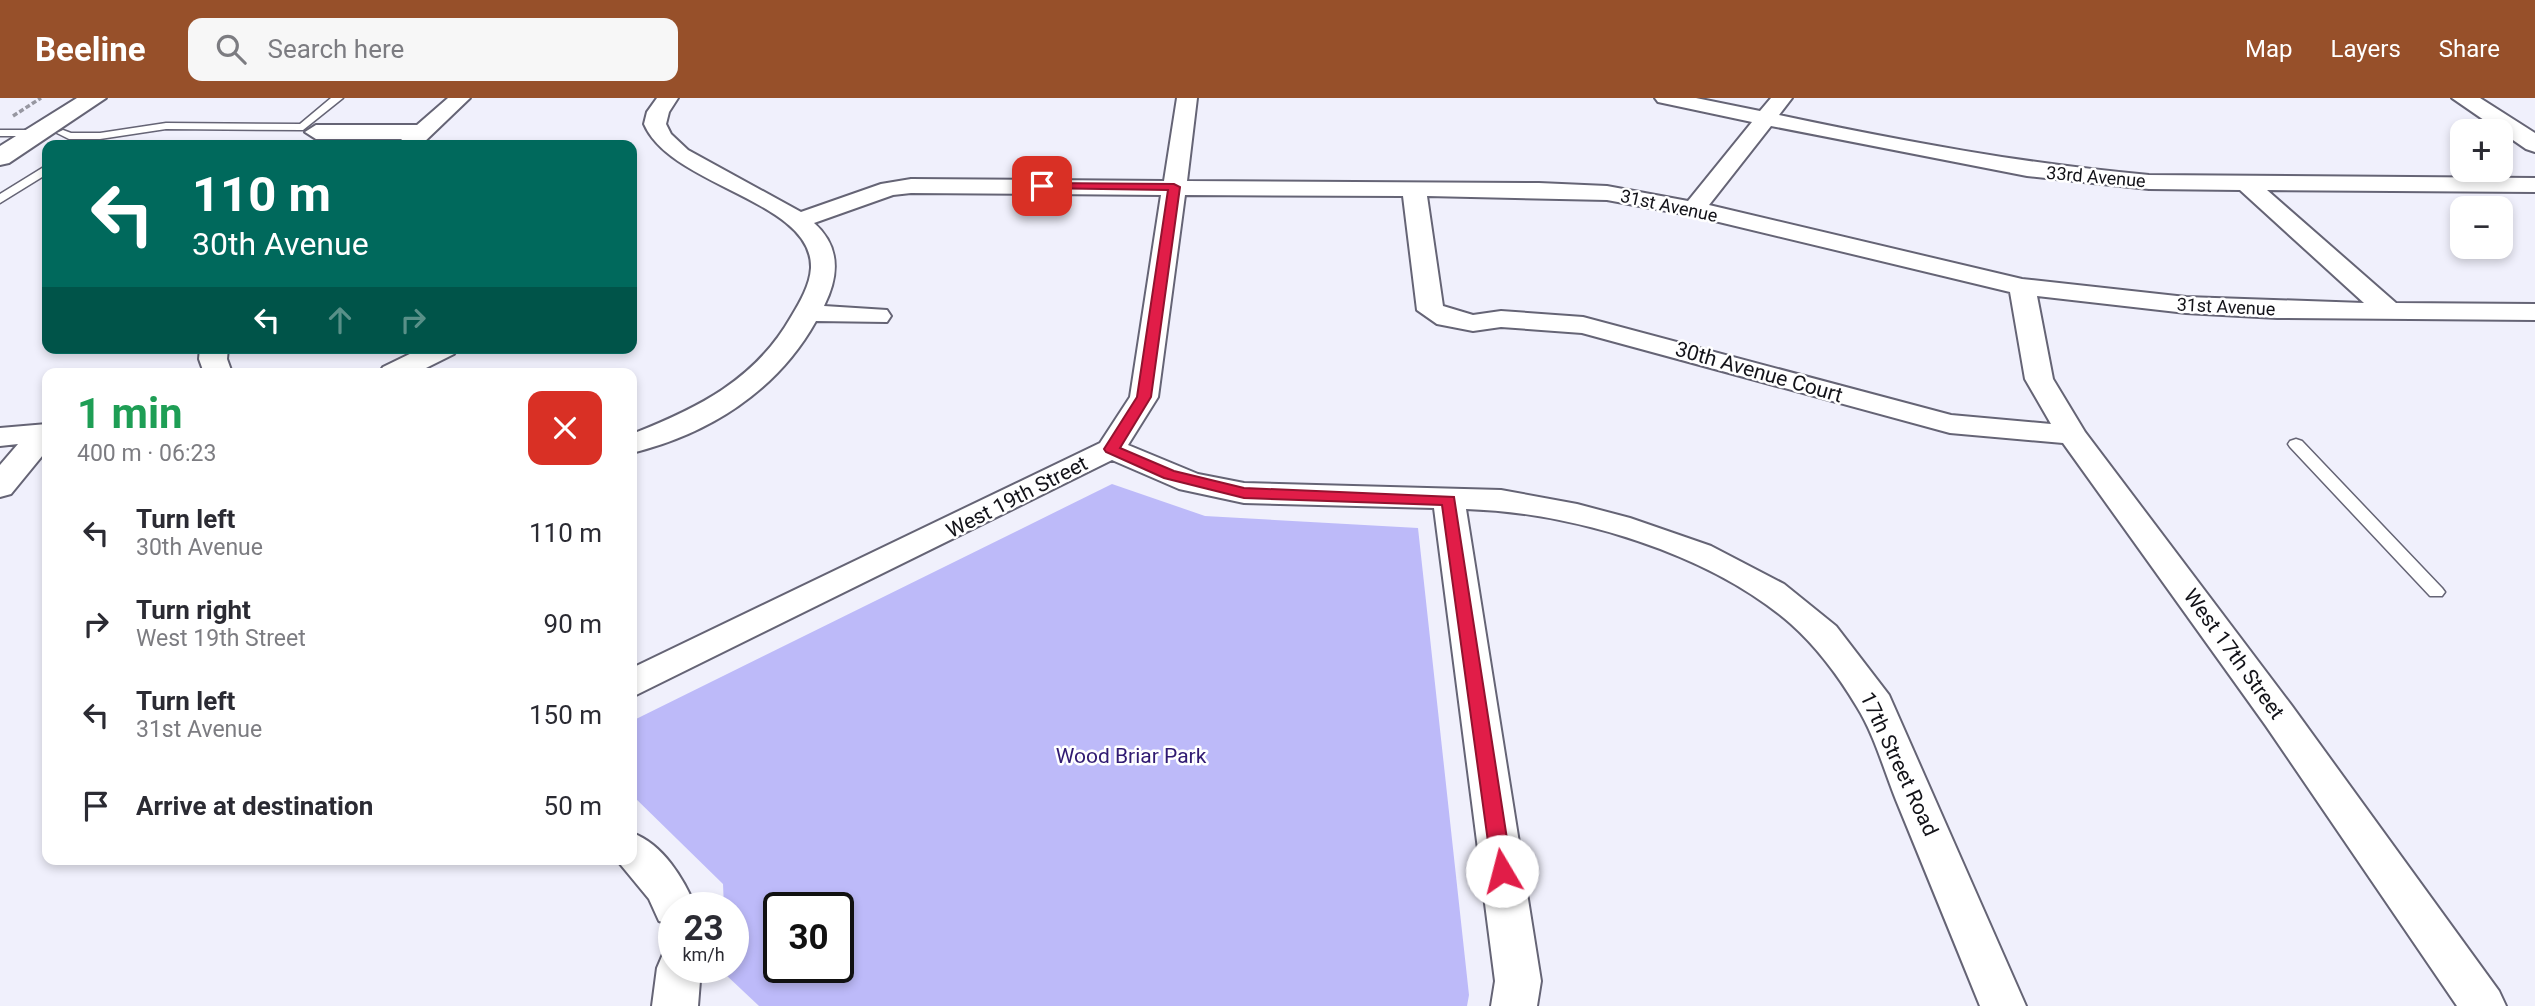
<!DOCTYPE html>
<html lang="en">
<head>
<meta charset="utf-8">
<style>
  body { margin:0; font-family:Roboto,sans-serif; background:#f7f7f7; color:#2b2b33; height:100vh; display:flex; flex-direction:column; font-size:26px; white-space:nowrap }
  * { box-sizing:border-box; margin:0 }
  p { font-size:23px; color:#7c7c81 }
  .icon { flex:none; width:38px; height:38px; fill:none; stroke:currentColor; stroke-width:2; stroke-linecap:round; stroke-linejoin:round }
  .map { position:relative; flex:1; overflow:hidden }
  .panel { position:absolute; left:42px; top:270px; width:595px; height:497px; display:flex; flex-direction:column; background:#fff; border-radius:14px; box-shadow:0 4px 10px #0003 }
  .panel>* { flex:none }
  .banner { position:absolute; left:42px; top:42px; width:595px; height:214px; border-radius:14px; box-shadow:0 4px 10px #0003; background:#00695c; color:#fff; overflow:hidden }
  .tools { position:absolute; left:2450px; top:21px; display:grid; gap:14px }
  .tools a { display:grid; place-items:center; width:63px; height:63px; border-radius:14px; background:#fff; box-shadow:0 4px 10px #0003; font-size:35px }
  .speed { position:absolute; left:658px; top:794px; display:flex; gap:14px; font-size:35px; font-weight:700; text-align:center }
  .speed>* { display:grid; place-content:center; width:91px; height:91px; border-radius:50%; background:#fff; box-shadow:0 4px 10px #0003; line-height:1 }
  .speed small { font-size:18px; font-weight:400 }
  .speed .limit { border:4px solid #111; border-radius:10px; background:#fff; color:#111 }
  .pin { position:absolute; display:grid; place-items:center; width:60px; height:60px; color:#fff; margin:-30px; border-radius:14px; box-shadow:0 4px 10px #0006 }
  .me { position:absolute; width:77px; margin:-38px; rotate:352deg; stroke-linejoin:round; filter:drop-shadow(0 0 5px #0008) }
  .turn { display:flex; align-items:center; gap:24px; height:147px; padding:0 35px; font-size:32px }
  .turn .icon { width:91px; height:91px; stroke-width:2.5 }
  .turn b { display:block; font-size:49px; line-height:60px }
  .lanes { display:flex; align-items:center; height:66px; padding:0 35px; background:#0003; justify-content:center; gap:35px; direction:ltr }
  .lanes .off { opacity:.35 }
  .round { display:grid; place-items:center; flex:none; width:74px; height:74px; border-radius:14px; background:#f7f7f7 }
  .head { display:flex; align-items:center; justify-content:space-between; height:119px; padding:0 35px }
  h1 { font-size:42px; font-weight:700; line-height:52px; color:#1e9e55 }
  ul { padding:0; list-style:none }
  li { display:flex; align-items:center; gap:21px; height:91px; padding:0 35px }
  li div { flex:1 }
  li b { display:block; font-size:26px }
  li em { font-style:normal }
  header { display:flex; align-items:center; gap:42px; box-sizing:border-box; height:98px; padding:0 35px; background:#97502a; color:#fff }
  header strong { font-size:33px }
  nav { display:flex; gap:38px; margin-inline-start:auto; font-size:24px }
  .search { width:490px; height:63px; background:#f7f7f7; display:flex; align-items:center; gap:18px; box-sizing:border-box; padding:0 24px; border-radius:14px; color:#7c7c81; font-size:26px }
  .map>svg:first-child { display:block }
</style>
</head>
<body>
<header>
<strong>Beeline</strong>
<div class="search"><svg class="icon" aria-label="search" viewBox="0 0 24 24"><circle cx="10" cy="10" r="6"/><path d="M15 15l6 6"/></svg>Search here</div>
<nav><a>Map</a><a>Layers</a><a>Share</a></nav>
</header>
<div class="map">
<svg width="2535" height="908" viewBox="0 0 2535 908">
  <rect width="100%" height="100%" fill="#f0f0fc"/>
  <path fill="#bdbaf9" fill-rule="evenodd" d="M1112 386 1205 418 1418 430 1469 897 1467 908H759L725 876V870H733V810H724L723 786 632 697V623ZM779 810H838V870H779Z"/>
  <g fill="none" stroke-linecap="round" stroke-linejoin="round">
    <defs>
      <path id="lane" d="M331 0H343L303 32 166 31 100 41H69L57 35 63 32 71 35H100L166 25 300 26Z
        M0 32H42L48 35 42 38H0Z
        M47 67V76L0 105V96Z
        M2296 341 2302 343 2442 490 2445 494 2442 498H2430L2290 349 2288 346 2290 343Z"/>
      <path id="street" d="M448 0H470L421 47H397L402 41H316L305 34 316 27H417Z
        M657 0H678L669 14 666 26 671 36 688 52 801 114 881 86 911 81 1164 83 1177 0H1197L1187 83 1539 85 1607 88 1688 103 1752 24 1658 4 1655 0H1696L1760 13 1771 0H1792L1779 17C1902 43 2024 66 2149 77L2535 80V94L2267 92 2396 205 2535 206V222L2277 220 2186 215 2037 198 2053 281 2085 334 2292 608 2499 893 2506 908H2457L2266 628 2063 345 1950 335 1582 235 1501 229 1473 233 1437 226 1417 212 1403 98 1185 97 1158 299 1128 347 1198 376 1244 385 1501 392 1577 406 1630 420 1711 448 1784 486 1836 528 1889 597 2026 908H1980C1952 839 1924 770 1896 702 1884 672 1874 636 1857 609 1839 579 1817 549 1791 526 1710 455 1572 414 1466 411L1541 883 1537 908H1491L1495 883 1434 410 1244 405 1179 391 1112 362 632 599V570L1100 345 1130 299 1161 97 911 95 893 97 814 125C841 149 839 178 824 208L887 212 891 218 887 224 816 223C777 293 709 336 632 355V336C698 310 755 282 791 219 800 204 810 187 811 170 813 102 671 89 644 26L647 14ZM1771 28 2027 78 2149 91 2240 92 2364 205 2186 199 2022 181 1709 107ZM1427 98 1607 102 1694 118 2010 194 2025 281 2051 326 1951 317 1583 219 1501 213 1473 217 1443 208Z
        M200 250H228L227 261 232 275H204L199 261Z
        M422 250H458L454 256 416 275H379L383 269Z
        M47 326V352L11 396 0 399V367L18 346 0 348V330Z
        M632 735C663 746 684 781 696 810H674V828L659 823 649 801 616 761H632Z
        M674 852V870H701L698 908H652L657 870 663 856Z"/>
      <path id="secondary" d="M77 0H106L9 65 0 67V48Z
        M2452 0H2480L2535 35V54L2526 51Z"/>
    </defs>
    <use href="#lane" stroke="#656475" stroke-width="3"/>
    <use href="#street" stroke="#656475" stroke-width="4"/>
    <use href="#secondary" stroke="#656475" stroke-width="4"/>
    <path stroke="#9797a1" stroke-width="3.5" stroke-dasharray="5 2.5" stroke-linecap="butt" d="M13 18 41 0"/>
    <use href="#lane" fill="#fff" fill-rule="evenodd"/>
    <use href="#street" fill="#fff" fill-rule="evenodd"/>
    <use href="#secondary" fill="#fff" fill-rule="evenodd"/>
  </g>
  <path fill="#e11d48" stroke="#92132f" stroke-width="2" d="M1042 85 1174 86 1180 89 1151 299 1120 350 1174 373 1244 390 1454 399 1512 773 1509 779H1495L1492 773 1442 407 1244 400 1164 380 1106 354 1104 351 1137 299 1168 92 1038 90V86Z"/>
  <g text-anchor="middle" stroke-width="5" stroke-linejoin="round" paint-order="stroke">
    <g font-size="18" fill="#131319" stroke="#fff">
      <text transform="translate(2096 79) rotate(5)" y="6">33rd Avenue</text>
      <text transform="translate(1669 108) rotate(12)" y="6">31st Avenue</text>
      <text transform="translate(2226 209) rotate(3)" y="6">31st Avenue</text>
    </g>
    <g font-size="21" fill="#131319" stroke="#fff">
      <text transform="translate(1759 274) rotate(16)" y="7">30th Avenue Court</text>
      <text transform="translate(1017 399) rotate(-27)" y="7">West 19th Street</text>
      <text transform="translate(2234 556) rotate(54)" y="7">West 17th Street</text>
      <text transform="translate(1899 666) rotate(65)" y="7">17th Street Road</text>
    </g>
    <g font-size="21" fill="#301a72" stroke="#fff">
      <text x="1131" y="665">Wood Briar Park</text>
    </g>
  </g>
</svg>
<div class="tools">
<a>+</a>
<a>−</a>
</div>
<div class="speed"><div>23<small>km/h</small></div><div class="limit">30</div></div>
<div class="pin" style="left:1042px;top:88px;background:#d93025"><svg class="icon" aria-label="arrive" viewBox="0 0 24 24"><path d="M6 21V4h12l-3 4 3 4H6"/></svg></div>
<svg class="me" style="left:1502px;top:773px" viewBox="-20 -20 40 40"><circle r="19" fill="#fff"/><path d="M0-13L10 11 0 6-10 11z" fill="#e11d48"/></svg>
<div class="banner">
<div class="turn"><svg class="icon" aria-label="left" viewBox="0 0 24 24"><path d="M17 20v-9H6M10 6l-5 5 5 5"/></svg><div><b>110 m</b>30th Avenue</div></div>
<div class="lanes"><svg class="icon" aria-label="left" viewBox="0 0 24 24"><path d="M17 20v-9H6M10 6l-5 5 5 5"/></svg><svg class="icon off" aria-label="ahead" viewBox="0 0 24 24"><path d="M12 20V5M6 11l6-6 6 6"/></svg><svg class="icon off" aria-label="right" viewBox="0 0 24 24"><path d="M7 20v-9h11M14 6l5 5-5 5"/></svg></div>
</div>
<section class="panel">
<div class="head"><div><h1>1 min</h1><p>400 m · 06:23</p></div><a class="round" style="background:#d93025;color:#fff"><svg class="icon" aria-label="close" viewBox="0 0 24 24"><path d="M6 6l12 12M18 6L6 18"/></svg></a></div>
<ul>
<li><svg class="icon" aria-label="left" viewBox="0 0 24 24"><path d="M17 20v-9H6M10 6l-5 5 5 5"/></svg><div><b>Turn left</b><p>30th Avenue</p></div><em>110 m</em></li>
<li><svg class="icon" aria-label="right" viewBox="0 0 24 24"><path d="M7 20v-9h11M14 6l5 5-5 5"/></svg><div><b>Turn right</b><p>West 19th Street</p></div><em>90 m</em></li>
<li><svg class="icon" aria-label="left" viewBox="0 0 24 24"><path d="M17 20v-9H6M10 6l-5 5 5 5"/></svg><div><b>Turn left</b><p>31st Avenue</p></div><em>150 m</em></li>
<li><svg class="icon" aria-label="arrive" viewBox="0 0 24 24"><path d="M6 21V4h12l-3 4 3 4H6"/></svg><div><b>Arrive at destination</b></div><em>50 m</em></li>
</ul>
</section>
</div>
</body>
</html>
